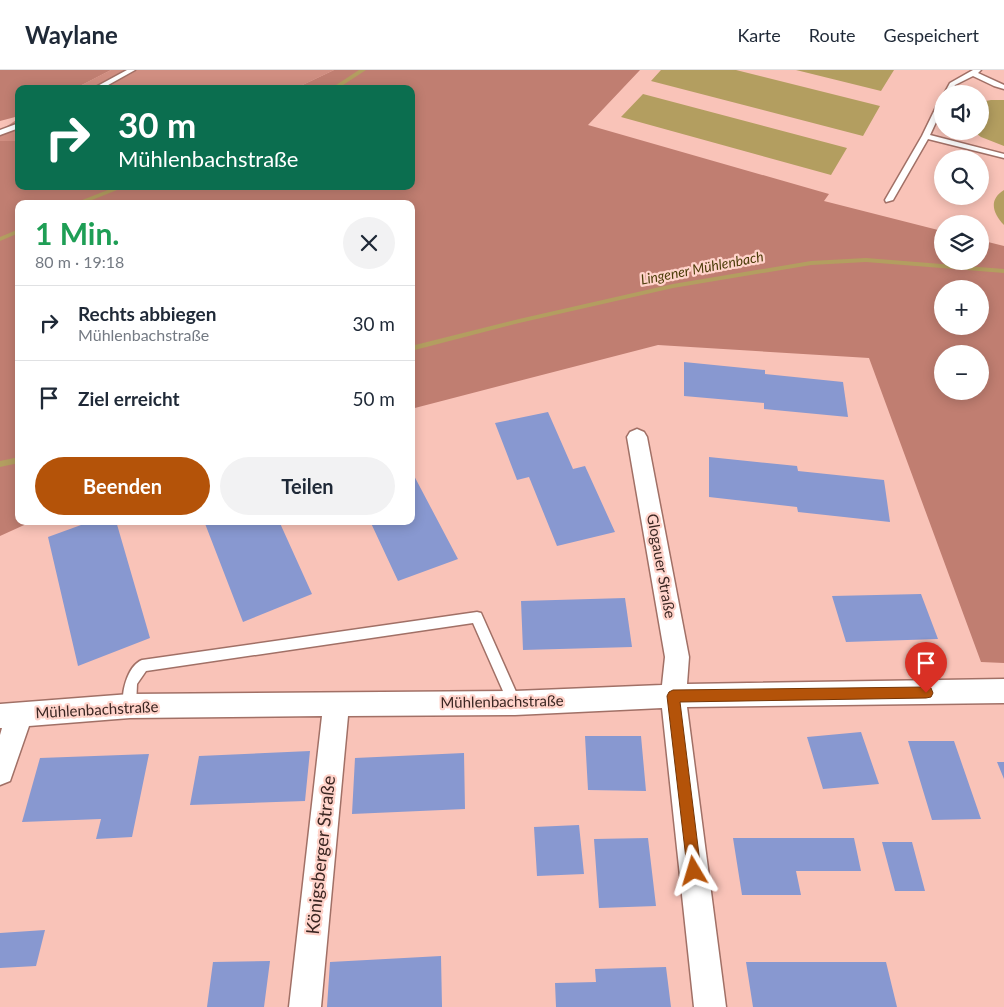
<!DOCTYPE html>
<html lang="de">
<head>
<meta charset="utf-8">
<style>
  body { margin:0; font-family:Lato,sans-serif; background:#f2f2f3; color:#1f2937; height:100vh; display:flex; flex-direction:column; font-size:19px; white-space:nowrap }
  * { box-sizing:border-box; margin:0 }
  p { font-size:16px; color:#747a83 }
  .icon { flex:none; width:28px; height:28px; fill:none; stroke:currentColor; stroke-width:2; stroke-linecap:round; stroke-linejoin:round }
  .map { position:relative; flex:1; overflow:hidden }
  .side { position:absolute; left:15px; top:130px; width:400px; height:325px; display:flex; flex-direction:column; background:#fff; border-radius:10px; box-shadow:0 2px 12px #0003 }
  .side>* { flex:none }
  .top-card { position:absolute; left:15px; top:15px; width:400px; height:105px; border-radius:10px; box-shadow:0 2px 12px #0003; background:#0b6e4f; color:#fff; overflow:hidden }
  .buttons { position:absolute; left:934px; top:15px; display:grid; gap:10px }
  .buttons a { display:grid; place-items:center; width:55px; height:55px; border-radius:50%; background:#fff; box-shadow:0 2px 12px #0003; font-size:25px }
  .pin { position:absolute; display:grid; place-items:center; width:42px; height:42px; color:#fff; margin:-51px -21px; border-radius:50% 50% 50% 0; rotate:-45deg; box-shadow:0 0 5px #0007 }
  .pin .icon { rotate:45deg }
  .me { position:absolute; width:55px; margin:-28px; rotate:353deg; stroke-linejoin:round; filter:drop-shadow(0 0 4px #0008) }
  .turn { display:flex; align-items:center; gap:18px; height:105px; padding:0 20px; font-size:22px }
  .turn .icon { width:65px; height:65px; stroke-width:2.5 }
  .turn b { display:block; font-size:35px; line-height:42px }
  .round { display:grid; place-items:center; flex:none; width:52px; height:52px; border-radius:26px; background:#f2f2f3 }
  .summary { display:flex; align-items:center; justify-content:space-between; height:85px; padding:0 20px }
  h1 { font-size:30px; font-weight:700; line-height:38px; color:#1e9e55 }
  .primary-button { display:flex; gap:10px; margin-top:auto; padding:10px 20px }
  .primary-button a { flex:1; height:58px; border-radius:30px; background:#b45309; color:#fff; font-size:20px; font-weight:700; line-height:58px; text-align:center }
  .primary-button a+a { background:#f2f2f3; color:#1f2937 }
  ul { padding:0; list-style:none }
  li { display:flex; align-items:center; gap:15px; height:75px; padding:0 20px; border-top:1px solid #e0e1e3 }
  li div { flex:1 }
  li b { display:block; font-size:19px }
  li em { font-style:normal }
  header { display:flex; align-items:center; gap:30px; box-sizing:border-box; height:70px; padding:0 25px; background:#fff; border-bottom:1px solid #e0e1e3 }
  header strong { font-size:24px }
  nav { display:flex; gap:28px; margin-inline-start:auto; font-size:18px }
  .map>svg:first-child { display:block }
</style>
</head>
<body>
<header>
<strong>Waylane</strong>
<nav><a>Karte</a><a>Route</a><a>Gespeichert</a></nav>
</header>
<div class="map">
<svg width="1004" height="937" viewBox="0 0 1004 937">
  <rect width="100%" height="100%" fill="#f9c3b8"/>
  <path fill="#d08e81" d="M111 0H334L294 19H74Z
    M19 48V71H0V61Z"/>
  <path fill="#c07e71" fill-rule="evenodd" d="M0 0H111L74 19H19V46L0 51Z
    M334 0H640L588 55 829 124 824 131 942 161V191H980V170L1004 176V593L981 592 869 288 658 275 411 339V134H19V451H33L0 466V71H19V116H411V19H294ZM942 219H980V256H942ZM942 284H980V321H942Z"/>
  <path fill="#b39e60" d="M661 0H736L880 36 863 66 651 11Z
    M796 0H894L881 21Z
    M643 24 847 78 831 105 621 47Z
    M991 30H1004V76L981 67 973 61H980V32Z
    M1004 120V155C993 143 988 130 1004 120Z"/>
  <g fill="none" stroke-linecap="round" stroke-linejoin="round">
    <path fill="#b39e60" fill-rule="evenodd" d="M359 0H366L337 19H330Z
      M118 116H127L82 134H72Z
      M19 159V163L0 171V167Z
      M866 188 1004 199V203L866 192 811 195 673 218 519 253 411 281V276L519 249 673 214 811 191Z
      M19 387V393L0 397V391Z"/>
  </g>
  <path fill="#8898d0" d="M684 292 765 300V304L843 312 848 347 764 339V333L684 326Z
    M548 342 573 399 585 396 615 462 557 476 529 407 517 410 495 353Z
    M709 387 797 396 798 401 884 410 890 452 798 442 797 437 709 427Z
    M411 400 458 489 398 511 370 451H411Z
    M92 451H116L150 568 78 596 48 467Z
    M204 451H279L312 524 243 552Z
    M921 524 938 569 846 572 832 526Z
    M625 528 632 577 523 580 521 531Z
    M861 662 879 714 823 719 807 667Z
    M585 666H641L646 721 588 720Z
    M908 671H954L981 749 932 750Z
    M310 681 305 731 190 735 199 686Z
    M464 683 465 739 352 744 355 688Z
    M149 684 132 767 96 769 101 749 22 752 40 688Z
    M997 692H1004V709Z
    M579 755 584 804 537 806 534 757Z
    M648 768 656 836 599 838 594 769Z
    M733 768H854L861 801H796L801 825H742Z
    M882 772H912L925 821H895Z
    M45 860 36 896 0 898V863Z
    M441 886 442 937H327L330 892Z
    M270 891 264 937H207L213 892Z
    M746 892H886L897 937H753Z
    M666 897 671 937H556L555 913 596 912 595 899Z"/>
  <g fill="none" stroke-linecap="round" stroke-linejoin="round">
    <defs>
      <path id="service" d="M127 0H135L101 19H92Z
        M973 0H981L978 3 1004 15V19L994 16 973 6 955 15 951 24H944L950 13Z
        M939 31H942V39L930 65 1004 84V88L928 69 893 130 886 132 885 130 922 66Z
        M19 53V58L0 65V60Z
        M477 542 481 543 521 633 520 637 515 639 510 637 473 553 146 601 137 614 136 636 135 640 130 642 125 640C119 627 127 596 142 590Z"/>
      <path id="minor" d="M637 359 644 362 647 367 689 587 687 614 1004 609V633L687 637 726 937H694L662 638 515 645 348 646 321 937H289L322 646 130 648 29 656 10 711 0 715V665L2 658H0V634L130 624 515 621 662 615 665 587 627 367 630 362Z"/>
    </defs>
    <use href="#service" stroke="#a17066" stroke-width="3"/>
    <use href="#minor" stroke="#a17066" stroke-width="3"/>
    <use href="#service" fill="#fff" fill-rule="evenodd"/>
    <use href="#minor" fill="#fff" fill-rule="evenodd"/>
  </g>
  <path fill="#b45309" stroke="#753606" d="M926 617 931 618 933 623 931 627 926 628 680 632 701 801 699 806 694 808 688 806 667 626 669 622 673 620Z"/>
  <g text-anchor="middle" stroke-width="4.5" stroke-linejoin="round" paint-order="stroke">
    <g font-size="14" font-style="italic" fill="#4c3d09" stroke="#ffd3ca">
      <text transform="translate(702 198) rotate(-11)" y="5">Lingener Mühlenbach</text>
    </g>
    <g font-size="15" fill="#3b2622" stroke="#ffd3ca">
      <text transform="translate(661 496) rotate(80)" y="5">Glogauer Straße</text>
      <text transform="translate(502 632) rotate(-1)" y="5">Mühlenbachstraße</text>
      <text transform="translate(97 640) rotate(-3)" y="5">Mühlenbachstraße</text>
    </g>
    <g font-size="18" fill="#3b2622" stroke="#ffd3ca">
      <text transform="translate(321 785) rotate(-84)" y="6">Königsberger Straße</text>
    </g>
  </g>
</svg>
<div class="buttons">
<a><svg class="icon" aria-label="sound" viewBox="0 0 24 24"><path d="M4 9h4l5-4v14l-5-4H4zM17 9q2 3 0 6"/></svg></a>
<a><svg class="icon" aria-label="search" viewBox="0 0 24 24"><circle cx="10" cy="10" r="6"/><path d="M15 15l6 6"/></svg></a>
<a><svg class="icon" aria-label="layers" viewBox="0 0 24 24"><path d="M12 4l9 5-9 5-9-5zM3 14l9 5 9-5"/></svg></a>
<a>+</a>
<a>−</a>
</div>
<div class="pin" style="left:926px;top:623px;background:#d93025"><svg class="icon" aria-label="arrive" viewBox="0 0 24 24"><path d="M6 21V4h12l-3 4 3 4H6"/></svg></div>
<svg class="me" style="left:694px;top:801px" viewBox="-20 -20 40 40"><path d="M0-17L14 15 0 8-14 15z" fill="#b45309" stroke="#fff" stroke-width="4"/></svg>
<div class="top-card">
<div class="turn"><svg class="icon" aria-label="right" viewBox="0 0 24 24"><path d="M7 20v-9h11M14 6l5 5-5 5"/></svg><div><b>30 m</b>Mühlenbachstraße</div></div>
</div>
<section class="side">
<div class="summary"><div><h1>1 Min.</h1><p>80 m · 19:18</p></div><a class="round"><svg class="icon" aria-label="close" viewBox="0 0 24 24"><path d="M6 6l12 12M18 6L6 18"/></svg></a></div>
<ul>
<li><svg class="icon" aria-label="right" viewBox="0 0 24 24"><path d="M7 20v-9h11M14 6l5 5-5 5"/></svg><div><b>Rechts abbiegen</b><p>Mühlenbachstraße</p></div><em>30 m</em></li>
<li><svg class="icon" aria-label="arrive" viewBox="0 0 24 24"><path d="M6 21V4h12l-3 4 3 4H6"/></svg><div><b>Ziel erreicht</b></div><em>50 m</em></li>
</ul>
<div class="primary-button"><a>Beenden</a><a>Teilen</a></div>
</section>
</div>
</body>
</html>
